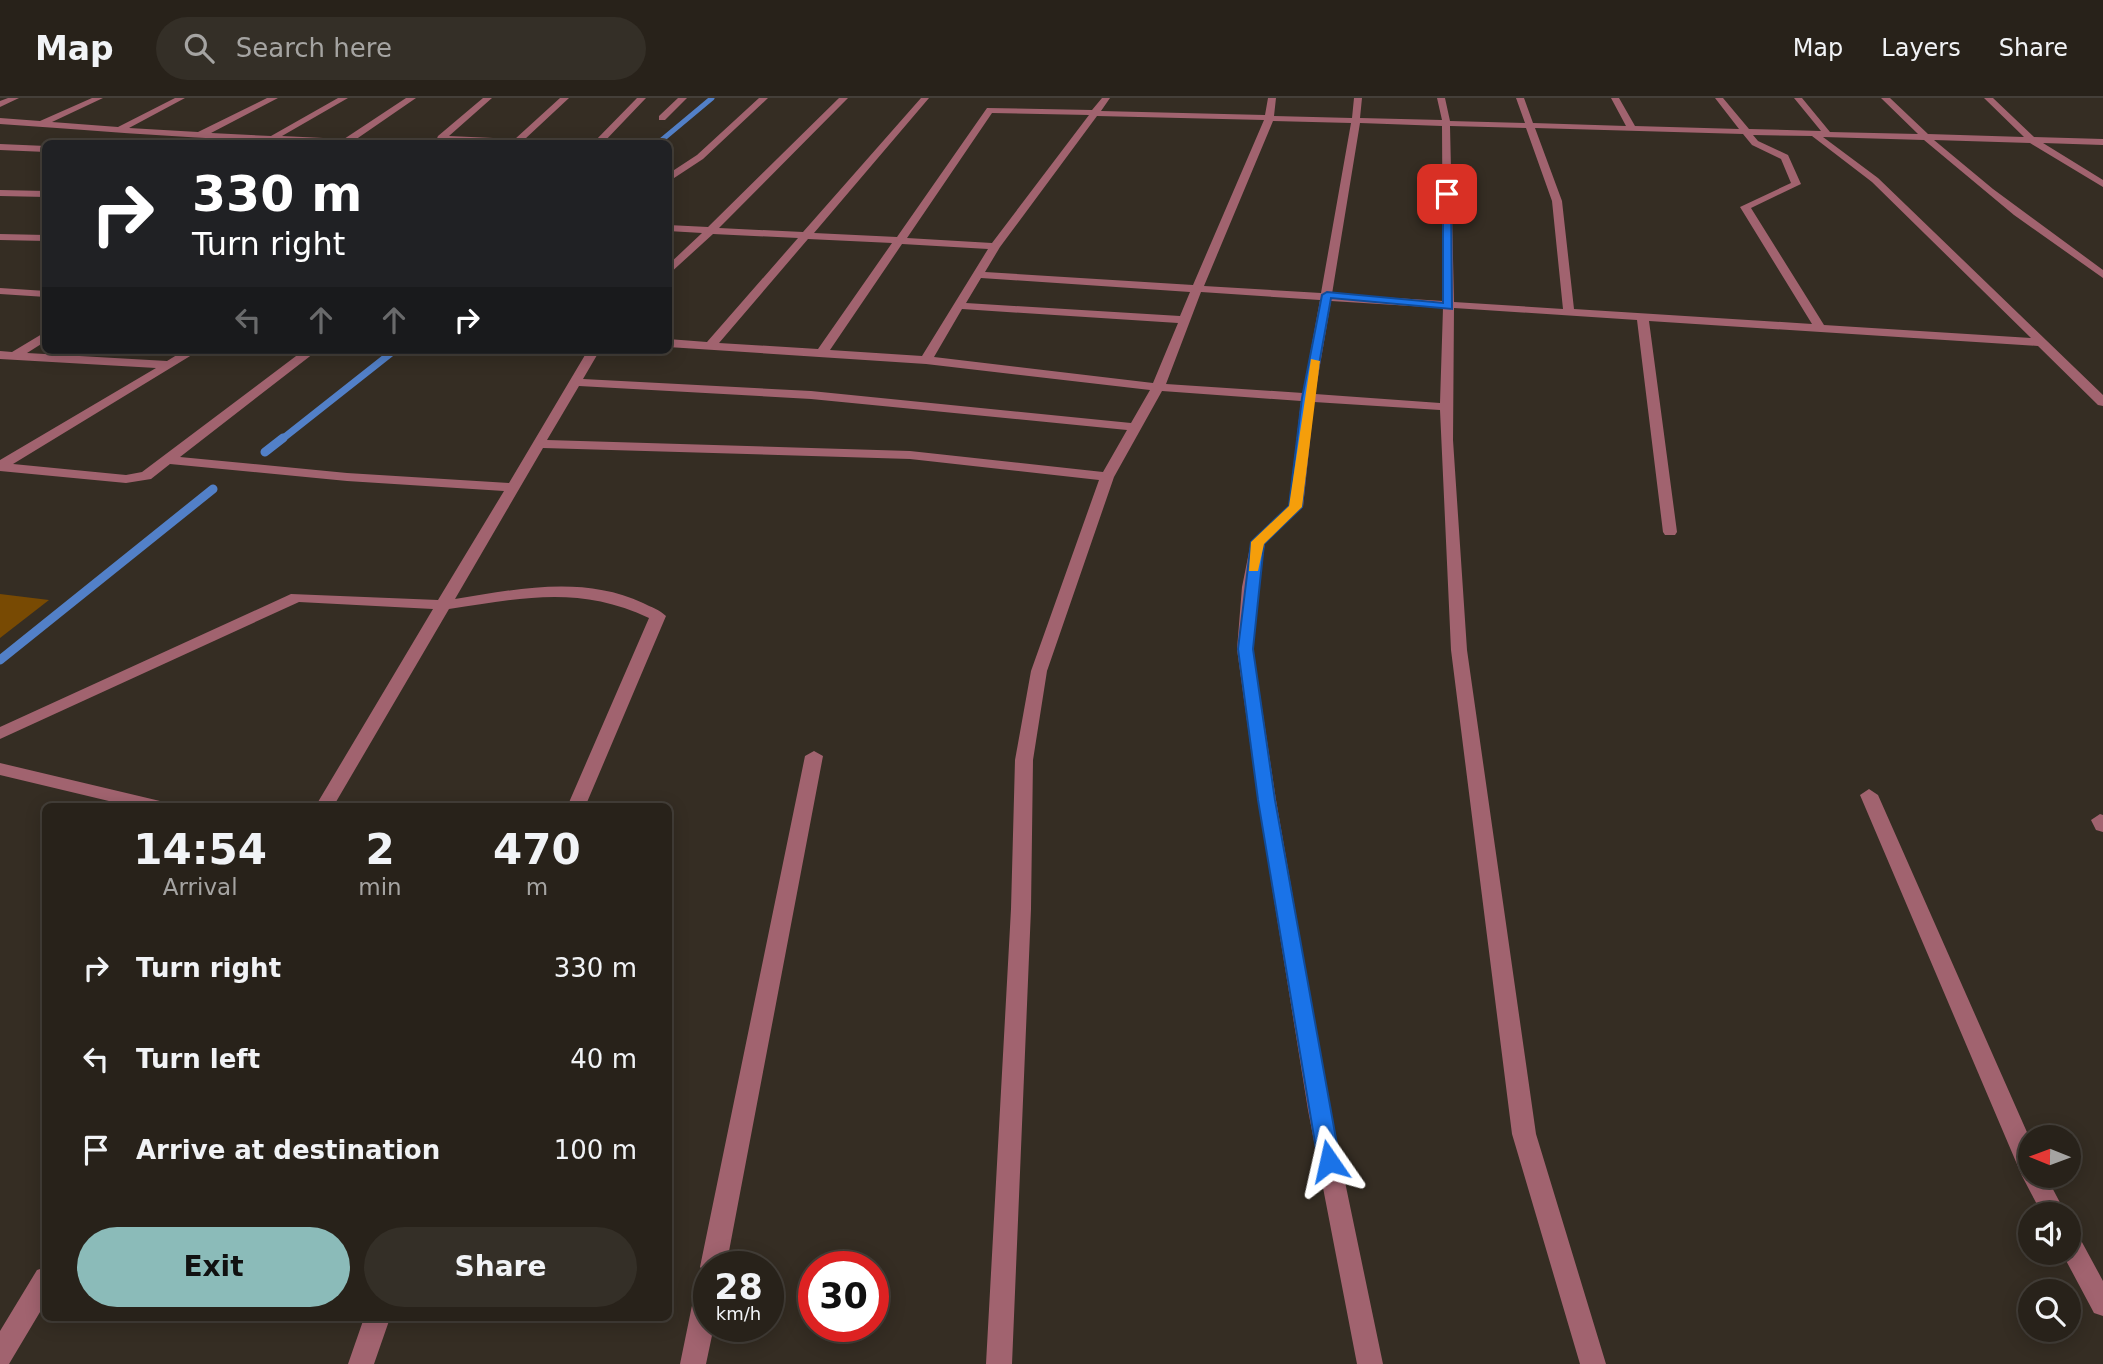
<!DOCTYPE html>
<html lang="en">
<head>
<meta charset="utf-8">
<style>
  body { margin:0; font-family:"DejaVu Sans",sans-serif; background:#342f27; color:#f1f3f6; height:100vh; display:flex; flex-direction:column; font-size:26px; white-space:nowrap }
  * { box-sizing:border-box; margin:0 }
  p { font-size:23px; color:#a5a4a2 }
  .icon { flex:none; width:38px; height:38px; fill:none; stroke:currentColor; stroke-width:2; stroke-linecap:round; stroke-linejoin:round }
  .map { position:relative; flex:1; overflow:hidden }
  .details { position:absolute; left:42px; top:705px; width:630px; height:518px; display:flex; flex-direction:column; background:#28221a; border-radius:10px; box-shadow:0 4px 18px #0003,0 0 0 2px #443f39 }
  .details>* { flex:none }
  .hud { position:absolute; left:42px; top:42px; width:630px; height:214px; border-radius:10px; box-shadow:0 4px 18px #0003,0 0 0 2px #443f39; background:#202124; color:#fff; overflow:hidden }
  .needle { width:46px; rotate:271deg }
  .controls { position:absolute; left:2018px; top:1027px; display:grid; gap:14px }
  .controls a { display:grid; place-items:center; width:63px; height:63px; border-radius:50%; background:#28221a; box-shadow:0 4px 18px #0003,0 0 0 2px #443f39; font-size:35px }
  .speed { position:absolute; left:693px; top:1153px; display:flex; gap:14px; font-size:35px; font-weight:700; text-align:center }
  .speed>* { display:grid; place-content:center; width:91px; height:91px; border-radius:50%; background:#28221a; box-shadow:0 4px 18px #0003,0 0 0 2px #443f39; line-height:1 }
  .speed small { font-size:18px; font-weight:400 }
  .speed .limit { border:10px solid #d22; background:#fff; color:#111 }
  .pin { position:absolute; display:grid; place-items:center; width:60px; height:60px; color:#fff; margin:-30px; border-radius:14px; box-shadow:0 4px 10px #0006 }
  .me { position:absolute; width:77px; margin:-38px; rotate:349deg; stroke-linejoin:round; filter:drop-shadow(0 0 5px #0008) }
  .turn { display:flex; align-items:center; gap:24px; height:147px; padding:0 35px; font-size:32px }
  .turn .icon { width:91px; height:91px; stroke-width:2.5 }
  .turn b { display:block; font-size:49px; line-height:60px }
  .lanes { display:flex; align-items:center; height:66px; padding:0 35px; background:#0003; justify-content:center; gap:35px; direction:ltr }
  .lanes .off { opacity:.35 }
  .eta { display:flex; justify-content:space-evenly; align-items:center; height:119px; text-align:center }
  .eta b { font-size:42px; font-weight:600; line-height:49px }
  .button { display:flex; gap:14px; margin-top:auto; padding:14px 35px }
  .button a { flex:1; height:80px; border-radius:42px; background:#8bbbb9; color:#111; font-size:28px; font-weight:600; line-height:80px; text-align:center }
  .button a+a { background:#342f27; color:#f1f3f6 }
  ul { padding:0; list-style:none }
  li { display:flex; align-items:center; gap:21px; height:91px; padding:0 35px }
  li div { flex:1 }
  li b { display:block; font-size:26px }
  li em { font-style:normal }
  header { display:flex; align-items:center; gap:42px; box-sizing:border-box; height:98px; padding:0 35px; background:#28221a; border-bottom:2px solid #443f39 }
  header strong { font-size:33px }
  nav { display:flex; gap:38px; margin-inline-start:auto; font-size:24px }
  .search { width:490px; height:63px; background:#342f27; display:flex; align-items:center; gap:18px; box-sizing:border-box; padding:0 24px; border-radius:38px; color:#a5a4a2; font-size:26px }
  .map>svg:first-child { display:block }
</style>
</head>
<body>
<header>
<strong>Map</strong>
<div class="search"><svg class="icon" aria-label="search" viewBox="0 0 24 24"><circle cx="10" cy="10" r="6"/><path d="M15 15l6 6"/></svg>Search here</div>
<nav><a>Map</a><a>Layers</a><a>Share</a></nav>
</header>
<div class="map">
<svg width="2103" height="1266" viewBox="0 0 2103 1266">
  <rect width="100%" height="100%" fill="#352d23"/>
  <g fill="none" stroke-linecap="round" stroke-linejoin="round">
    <path stroke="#5280c8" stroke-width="5" d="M657 46 712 0"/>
    <path stroke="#5280c8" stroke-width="7" d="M281 342 395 252"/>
    <path stroke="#5280c8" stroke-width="9" d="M265 354 283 340
      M0 562 213 391"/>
  </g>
  <path fill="#784a03" d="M0 496 49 502 0 540Z"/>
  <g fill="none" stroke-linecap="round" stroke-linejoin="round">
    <path fill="#a1636f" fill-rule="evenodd" d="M8 0H19L0 9V3Z
      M92 0H103L52 24 118 29 175 0H185L129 30 198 34 267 0H278L211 35 271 38 338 0H348L282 38 344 41 406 0H416L355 42 385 46C257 46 128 35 0 26V20L40 23Z
      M483 0H492L449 38 515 41 560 0H569L525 41 579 46 435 45 438 38Z
      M637 0H646L602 46H592Z
      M678 0H687L665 22H659V18Z
      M759 0H768L703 61 668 84V76L697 57Z
      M839 0H848L719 130 803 134 921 0H929L814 135 897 139 987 10 1092 12 1102 0H1110L1101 13 1265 17 1268 0H1276L1274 18 1352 20 1354 0H1362L1360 20 1442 22 1437 0H1445L1450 23 1525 25 1516 0H1524L1533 25 1626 28 1611 0H1619L1635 28 1739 31 1715 0H1723L1749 31 1821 33 1794 0H1802L1830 34 1918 36 1881 0H1890L1928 36 2024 39 1984 0H1993L2034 39 2103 41V47L2043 45 2103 82V89L2030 45 1934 42 1993 91 2103 172V180L2014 117 1924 42 1823 39 1878 80 2103 297V308L2098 307 2038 248 1649 223 1677 434 1675 437H1665L1663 434 1637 222 1454 210 1453 342 1467 552 1536 1036 1606 1266H1580L1512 1036 1451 552 1440 312 1314 304 1303 409 1265 445 1258 489 1253 551 1276 702 1330 1012 1383 1266H1357L1308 1012 1258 702 1237 551 1242 489 1251 444 1289 408 1301 303 1162 293 1114 379 1047 573 1033 662 1031 811 1012 1266H986L1011 811 1015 662 1031 573 1099 382 910 361 543 350 455 501C517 491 583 477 643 505 651 509 660 512 666 518L585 709H567L649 520C579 487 522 500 449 511L333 709H315L433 511 299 504 0 641V629L291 496 438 502 504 393 347 383 170 366 151 381 126 385 0 373V362L156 270 0 261V253L12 254 42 236 46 235V243L27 255 167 263 185 252H200L13 366 126 377 142 374 304 252H318L180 359 347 375 509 385 588 252H600L583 281 811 293 1131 325 1150 292 926 266 668 249V241L707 244 798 140 713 136 668 177V167L702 135 668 133V127L708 129ZM992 15 1089 17 992 145 907 140ZM1097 18 1264 22 1193 187 985 174 1000 149ZM1273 23 1351 25 1321 195 1204 188ZM1360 25 1442 28 1443 203 1332 196ZM1450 28 1526 30 1552 103 1563 211 1454 204ZM1535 30 1743 36 1752 47 1781 61 1791 85 1740 109 1812 226 1574 211 1562 103ZM1753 37 1812 38 1872 84 2031 240 1824 227 1751 110 1801 86 1788 57 1758 43ZM808 141 892 145 818 251 719 245ZM902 146 988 151 922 258 830 252ZM981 180 1190 194 1180 218 966 205ZM1201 194 1320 202 1303 295 1166 286ZM1331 203 1443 210 1440 305 1315 296ZM962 211 1178 225 1153 285 934 259ZM579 288 811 301 1127 332 1103 374 910 353 547 342Z
      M0 46 46 48V54L0 52Z
      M0 92 46 93V99L0 98Z
      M0 136 46 137V143L0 142Z
      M0 190 46 193V199L0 196Z
      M814 653 823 658 726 1169H709V1228H714L706 1266H680L696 1188 700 1180 707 1178 700 1169 805 658Z
      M0 665 160 703 169 709H134L0 677Z
      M1869 691 1878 697 2030 1041V1078H2046L2066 1116H2042L2022 1078 1860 697Z
      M2100 716 2103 717V734L2096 732 2091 722Z
      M2068 1133 2077 1135 2103 1183V1218L2094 1215 2062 1155H2068Z
      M46 1169V1204L9 1266H0V1233L37 1172Z
      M364 1220H390L374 1266H348Z"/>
  </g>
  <path fill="#1a73e8" stroke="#114b97" stroke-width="2" d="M1447 94 1451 96 1452 211 1331 200 1313 300 1302 409 1264 446 1253 551 1275 702 1340 1063 1336 1069 1329 1072 1321 1069 1318 1063 1258 702 1238 551 1251 444 1289 408 1302 300 1322 197 1327 194 1443 205V96Z"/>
  <path fill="#f59e0b" d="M1311 261 1320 263 1302 409 1264 446 1258 473H1249L1251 444 1289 408Z"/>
</svg>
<div class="controls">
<a><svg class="needle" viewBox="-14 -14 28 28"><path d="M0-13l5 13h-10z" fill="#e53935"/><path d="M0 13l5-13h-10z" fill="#a5a4a2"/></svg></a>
<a><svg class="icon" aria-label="sound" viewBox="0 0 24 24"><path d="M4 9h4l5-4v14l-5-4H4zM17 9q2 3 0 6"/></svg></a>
<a><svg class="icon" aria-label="search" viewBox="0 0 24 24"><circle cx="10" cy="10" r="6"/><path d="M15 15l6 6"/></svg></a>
</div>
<div class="speed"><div>28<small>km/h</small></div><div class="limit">30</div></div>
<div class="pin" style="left:1447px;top:96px;background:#d93025"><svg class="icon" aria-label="arrive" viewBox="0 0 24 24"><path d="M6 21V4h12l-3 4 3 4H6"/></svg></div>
<svg class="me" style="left:1329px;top:1063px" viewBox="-20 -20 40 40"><path d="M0-17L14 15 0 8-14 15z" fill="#1a73e8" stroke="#fff" stroke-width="4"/></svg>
<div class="hud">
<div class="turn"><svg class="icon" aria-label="right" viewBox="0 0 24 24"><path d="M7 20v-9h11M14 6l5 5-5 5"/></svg><div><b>330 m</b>Turn right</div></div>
<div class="lanes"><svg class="icon off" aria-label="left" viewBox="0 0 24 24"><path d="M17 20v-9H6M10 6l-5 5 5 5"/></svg><svg class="icon off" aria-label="ahead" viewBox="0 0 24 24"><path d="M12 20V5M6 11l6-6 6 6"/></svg><svg class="icon off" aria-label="ahead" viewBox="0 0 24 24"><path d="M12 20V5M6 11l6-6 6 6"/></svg><svg class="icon" aria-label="right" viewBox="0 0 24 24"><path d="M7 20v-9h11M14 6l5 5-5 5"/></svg></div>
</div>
<section class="details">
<div class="eta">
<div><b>14:54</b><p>Arrival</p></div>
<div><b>2</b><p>min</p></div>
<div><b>470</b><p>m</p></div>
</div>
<ul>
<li><svg class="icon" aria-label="right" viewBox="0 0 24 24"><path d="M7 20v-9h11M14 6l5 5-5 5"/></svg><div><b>Turn right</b></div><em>330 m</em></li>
<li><svg class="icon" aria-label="left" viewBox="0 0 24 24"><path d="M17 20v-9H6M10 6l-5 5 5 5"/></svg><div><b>Turn left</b></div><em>40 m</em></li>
<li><svg class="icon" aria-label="arrive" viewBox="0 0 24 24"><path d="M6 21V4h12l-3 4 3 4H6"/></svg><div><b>Arrive at destination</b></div><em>100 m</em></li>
</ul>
<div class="button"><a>Exit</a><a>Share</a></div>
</section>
</div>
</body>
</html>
